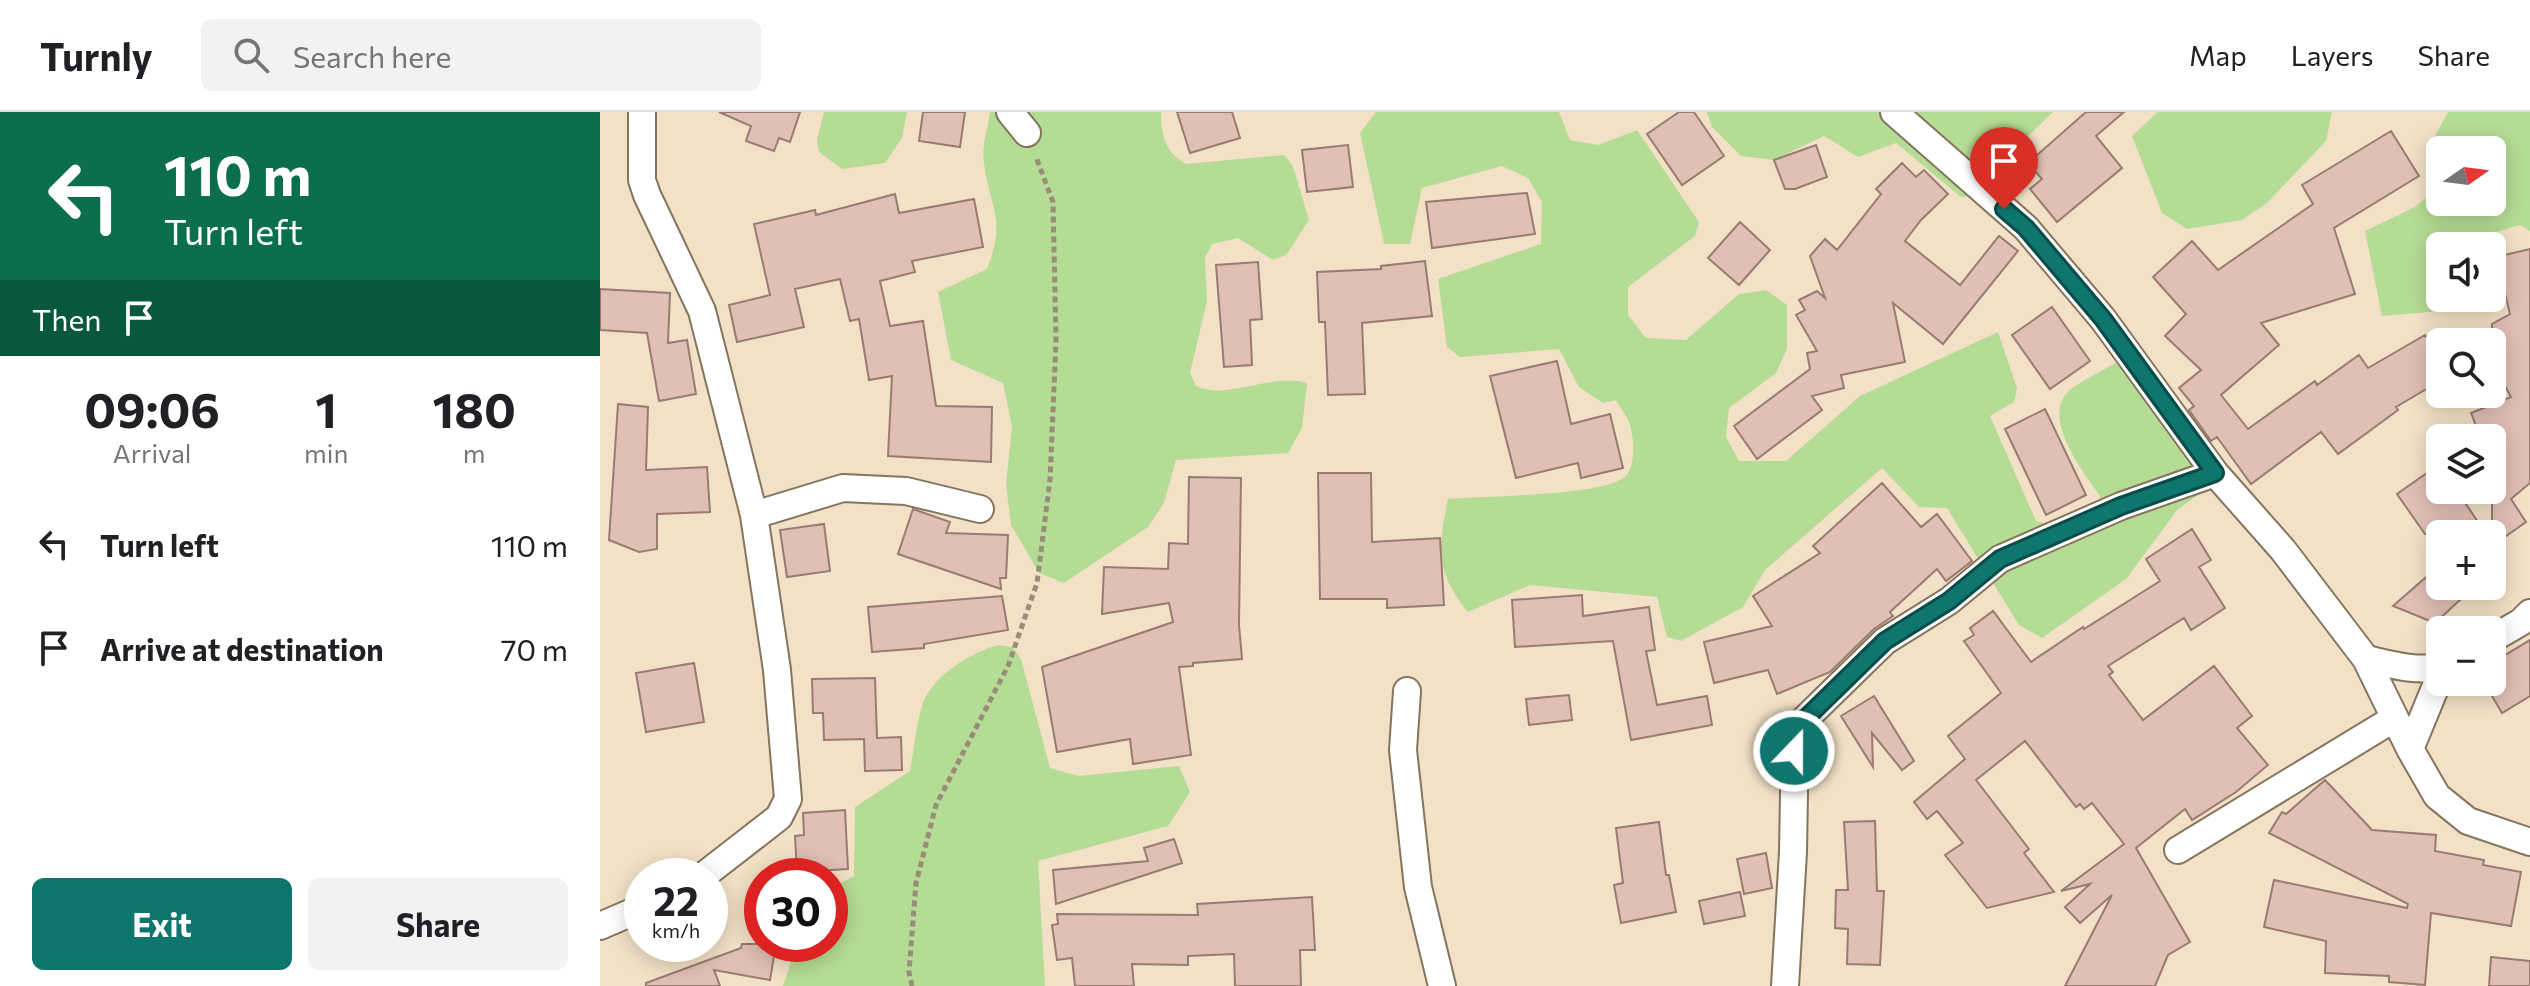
<!DOCTYPE html>
<html lang="en">
<head>
<meta charset="utf-8">
<style>
  body { margin:0; font-family:Commissioner,sans-serif; background:#f2f2f2; color:#202124; height:100vh; display:flex; flex-direction:column; font-size:30px; white-space:nowrap }
  * { box-sizing:border-box; margin:0 }
  p { font-size:26px; color:#757577 }
  .icon { flex:none; width:44px; height:44px; fill:none; stroke:currentColor; stroke-width:2; stroke-linecap:round; stroke-linejoin:round }
  .map { position:relative; flex:1; overflow:hidden }
  .details { display:flex; flex-direction:column; background:#fff; width:600px }
  .details>* { flex:none }
  .guide { background:#0b6e4f; color:#fff; overflow:hidden }
  .needle { width:52px; rotate:76deg }
  .fabs { position:absolute; left:1826px; top:24px; display:grid; gap:16px }
  .fabs a { display:grid; place-items:center; width:80px; height:80px; border-radius:12px; background:#fff; box-shadow:0 4px 20px #0003; font-size:40px }
  .speed { position:absolute; left:24px; top:746px; display:flex; gap:16px; font-size:40px; font-weight:700; text-align:center }
  .speed>* { display:grid; place-content:center; width:104px; height:104px; border-radius:50%; background:#fff; box-shadow:0 4px 20px #0003; line-height:1 }
  .speed small { font-size:20px; font-weight:400 }
  .speed .limit { border:12px solid #d22; background:#fff; color:#111 }
  .pin { position:absolute; display:grid; place-items:center; width:68px; height:68px; color:#fff; margin:-82px -34px; border-radius:50% 50% 50% 0; rotate:-45deg; box-shadow:0 0 8px #0007 }
  .pin .icon { rotate:45deg }
  .me { position:absolute; width:88px; margin:-44px; rotate:22deg; stroke-linejoin:round; filter:drop-shadow(0 0 6px #0008) }
  .turn { display:flex; align-items:center; gap:28px; height:168px; padding:0 32px; font-size:36px }
  .turn .icon { width:104px; height:104px; stroke-width:2.5 }
  .turn b { display:block; font-size:56px; line-height:68px }
  .then { display:flex; align-items:center; height:76px; padding:0 32px; background:#0003; gap:16px; font-size:30px }
  .eta { display:flex; justify-content:space-evenly; align-items:center; height:136px; text-align:center }
  .eta b { font-size:48px; font-weight:700; line-height:56px }
  .button { display:flex; gap:16px; margin-top:auto; padding:16px 32px }
  .button a { flex:1; height:92px; border-radius:12px; background:#0f766e; color:#fff; font-size:32px; font-weight:700; line-height:92px; text-align:center }
  .button a+a { background:#f2f2f2; color:#202124 }
  ul { padding:0; list-style:none }
  li { display:flex; align-items:center; gap:24px; height:104px; padding:0 32px }
  li div { flex:1 }
  li b { display:block; font-size:30px }
  li em { font-style:normal }
  header { display:flex; align-items:center; gap:48px; box-sizing:border-box; height:112px; padding:0 40px; background:#fff; border-bottom:2px solid #e0e0e0 }
  header strong { font-size:38px }
  nav { display:flex; gap:44px; margin-inline-start:auto; font-size:28px }
  .search { width:560px; height:72px; background:#f2f2f2; display:flex; align-items:center; gap:20px; box-sizing:border-box; padding:0 28px; border-radius:12px; color:#757577; font-size:30px }
  main { display:flex; flex:1; min-height:0 }
  .map>svg:first-child { display:block }
</style>
</head>
<body>
<header>
<strong>Turnly</strong>
<div class="search"><svg class="icon" aria-label="search" viewBox="0 0 24 24"><circle cx="10" cy="10" r="6"/><path d="M15 15l6 6"/></svg>Search here</div>
<nav><a>Map</a><a>Layers</a><a>Share</a></nav>
</header>
<main>
<section class="details">
<div class="guide">
<div class="turn"><svg class="icon" aria-label="left" viewBox="0 0 24 24"><path d="M17 20v-9H6M10 6l-5 5 5 5"/></svg><div><b>110 m</b>Turn left</div></div>
<div class="then">Then<svg class="icon" aria-label="arrive" viewBox="0 0 24 24"><path d="M6 21V4h12l-3 4 3 4H6"/></svg></div>
</div>
<div class="eta">
<div><b>09:06</b><p>Arrival</p></div>
<div><b>1</b><p>min</p></div>
<div><b>180</b><p>m</p></div>
</div>
<ul>
<li><svg class="icon" aria-label="left" viewBox="0 0 24 24"><path d="M17 20v-9H6M10 6l-5 5 5 5"/></svg><div><b>Turn left</b></div><em>110 m</em></li>
<li><svg class="icon" aria-label="arrive" viewBox="0 0 24 24"><path d="M6 21V4h12l-3 4 3 4H6"/></svg><div><b>Arrive at destination</b></div><em>70 m</em></li>
</ul>
<div class="button"><a>Exit</a><a>Share</a></div>
</section>
<div class="map">
<svg width="1930" height="874" viewBox="0 0 1930 874">
  <rect width="100%" height="100%" fill="#f2e1c6"/>
  <path fill="#b5dc95" fill-rule="evenodd" d="M224 0H307L302 26 285 51 242 57 219 40 217 27Z
    M390 0H561C561 22 565 41 586 52L684 43 693 54 709 108 686 143 673 148 638 126 612 132 605 146 607 189 590 261 596 274C630 289 671 260 707 271L702 316 688 341 576 348 564 391 548 415 464 471 439 461 411 413 406 372 412 315 403 271 351 248 338 180 387 157C407 106 390 98 384 51 381 35 388 16 390 0Z
    M776 0H959L970 28 998 33 1037 18 1099 110 1095 124 1028 175V203L1046 226 1086 228 1139 182 1166 178 1187 193V237L1176 261 1129 296 1126 325 1139 349H1186L1260 284 1398 220 1417 276 1414 290 1390 304 1436 409 1462 416 1499 398 1500 384C1484 361 1438 304 1471 277 1484 267 1501 260 1515 251L1547 276 1588 337 1601 381 1578 397 1526 467 1442 526 1419 513 1347 396 1319 395 1282 356 1165 458 1143 495 1081 529 1067 525 1057 485 930 473 868 500C835 460 838 435 848 387 881 384 1007 384 1026 364 1036 353 1034 323 1029 310 1026 303 1020 295 1016 288L1003 291 979 275 959 237 860 245 847 235 838 167 941 132 942 90 928 66 902 54 822 76 810 132H784L760 21Z
    M1107 0H1453L1424 28 1401 82 1361 85 1296 31 1258 45 1224 24 1174 48 1141 44 1112 15Z
    M1558 0H1732L1726 29 1667 91 1642 108 1587 117 1562 101 1532 24Z
    M1848 0H1930V119L1920 113 1890 122 1885 134H1840V186H1874L1864 197 1782 204 1765 119 1815 95 1835 78V24ZM1840 38H1892V90H1840Z
    M399 533 413 535 421 547 450 656 478 664 579 654 590 680 568 714 438 749 445 874H183L191 850 193 832H230V777L254 764 255 695 310 659C314 637 316 613 323 591 332 564 373 539 399 533Z"/>
  <path fill="#e0bfb5" stroke="#997b72" stroke-width="2" d="M119 0H200L190 30 179 26 174 39 146 29 151 14Z
    M323 0H365L360 35 319 29Z
    M577 0H632L640 26 590 41Z
    M1079 0H1094L1124 44 1082 73 1047 22Z
    M1486 0H1524L1496 24 1522 56 1457 110 1430 77 1442 67 1428 51Z
    M1791 19 1819 64 1734 116 1755 182 1661 211 1679 233 1621 283 1648 317 1715 269 1717 273 1759 243 1768 256 1825 223 1840 249V269L1796 295 1798 298 1738 342 1721 320 1651 372 1617 325 1611 329 1589 298 1594 294 1579 276 1601 258 1565 224 1586 202 1553 165 1592 129 1618 158 1713 92 1702 73Z
    M748 33 753 75 707 80 702 38Z
    M1216 33 1227 65 1195 77H1185L1174 48Z
    M1302 51 1316 65 1324 58 1348 82 1321 108 1305 129 1360 173 1399 124 1418 139 1343 232 1293 191 1305 250 1241 263 1244 276 1212 284 1222 298 1157 347 1134 314 1210 257 1207 241 1217 239 1196 203 1205 198 1199 188 1217 179 1225 186 1210 144 1225 127 1237 138 1281 82 1276 77Z
    M927 81 935 122 832 136 826 90Z
    M295 82 299 101 374 87 383 135 312 149 315 160 280 169 290 214 323 209 336 294 392 295 391 350 288 344 292 264 269 268 259 207 250 209 240 167 195 177 204 215 137 230 129 193 170 183 154 112 215 98 216 103Z
    M1140 110 1170 138 1139 173 1108 146Z
    M1930 137V371L1911 387 1926 410 1892 434V326H1881L1871 301 1911 285 1892 251V212L1910 202 1896 145Z
    M825 149 832 204 762 211 765 282 728 283 725 210H719L717 160 781 157V154Z
    M658 150 662 207 650 208 652 253 624 255 616 153Z
    M0 177 70 181 68 231 87 228 96 282 59 289 47 221 0 218Z
    M1452 195 1490 249 1450 277 1412 223Z
    M957 249 971 312 1010 302 1023 356 981 366 978 351 916 366 890 264Z
    M18 292 48 295 46 358 107 355 110 400 57 402V437L39 440 9 428Z
    M1445 297 1486 383 1446 403 1405 317Z
    M1834 356 1840 365V378H1849L1853 385 1858 380 1886 422H1825L1797 382Z
    M718 361H771L772 430 840 426 844 493 787 496V487H720Z
    M589 365 641 366 639 513 642 547 593 551V554L579 555 591 643 533 652 530 627 457 640 442 555 573 510 569 491 502 502 504 455 568 457 569 431 588 432Z
    M1282 371 1321 415 1337 402 1372 449 1346 469 1337 457 1290 500 1293 504 1274 517 1230 560 1177 582 1168 558 1114 571 1104 530 1172 514 1153 484 1220 441 1213 434Z
    M313 397 350 410 346 421 408 423 406 466H400L401 477 298 442Z
    M224 412 230 459 187 465 180 418Z
    M1592 417 1611 448 1599 455 1625 496 1591 518 1584 506 1508 554 1513 560 1509 563 1543 608 1614 554 1652 604 1637 616 1668 653 1636 680 1592 708 1585 697 1536 736 1590 830 1568 843 1555 874H1465L1512 783 1480 811 1465 795 1490 772 1461 779 1524 732 1492 691 1484 697 1480 692 1476 695 1425 629 1376 668 1429 737 1424 741 1454 780 1387 796 1345 743 1363 731 1337 699 1327 707 1314 690 1365 647 1348 624 1401 581 1364 529 1374 523 1370 516 1393 499 1431 550 1483 515 1484 517 1560 469 1546 447Z
    M1840 453V474H1875L1835 511 1793 494Z
    M982 483 983 504 1049 495 1055 538 1046 539 1057 593 1107 584 1112 613 1031 628 1013 529 915 535 912 488Z
    M402 484 408 518 324 532V536L272 540 268 495Z
    M1930 528V584L1902 601 1892 584V551Z
    M94 551 104 610 46 620 36 561Z
    M275 566 277 626 301 625 302 658 265 659 264 627 224 628 223 601H213L212 567Z
    M969 583 972 608 929 613 926 587Z
    M1274 584 1314 649 1302 658 1272 621 1273 655 1241 604Z
    M1725 668 1772 718 1836 723 1835 739 1884 748 1883 753 1921 760 1911 814 1831 801 1825 873 1789 870V864L1725 861 1726 829 1664 815 1674 768 1807 796 1808 792 1669 721 1682 700 1686 702Z
    M245 698 248 757 197 760 195 724 204 723 203 701Z
    M1275 709 1277 779H1284L1280 853 1247 852 1248 817 1235 816 1236 778H1248L1244 710Z
    M1059 710 1066 763H1069L1076 800 1021 811 1014 773 1023 771 1016 716Z
    M574 727 582 751 456 792 453 758 548 749 544 736Z
    M1166 741 1172 776 1144 782 1137 747Z
    M1140 780 1145 804 1104 812 1099 789Z
    M712 785 715 838H700L701 874H635L634 842 588 844V853L532 852 534 874H475L472 846 457 848 452 813 458 812 457 802 598 803 597 792Z
    M142 832H176L170 868 114 858 120 874H46V871L141 836Z
    M1891 845 1930 849V874H1889Z"/>
  <g fill="none" stroke-linecap="round" stroke-linejoin="round">
    <defs>
      <path id="street" d="M42 0V68L47 83 102 199 154 403 177 558 188 687 179 705 103 764
        M410 0 427 21
        M1294 0 1426 116 1503 207 1615 361 1683 438 1766 547 1810 637 1837 684 1868 709 1930 730
        M154 403 243 376 306 379 380 397
        M1892 527 1921 510 1930 501
        M1766 547C1789 552 1816 560 1840 555
        M807 579 803 638 818 775 842 874
        M1810 637 1840 564
        M1578 738 1795 606
        M0 814 42 796
        M1185 874 1193 740 1195 624 1201 611 1285 529 1349 489 1400 447 1521 394 1615 361"/>
    </defs>
    <use href="#street" stroke="#84755d" stroke-width="30"/>
    <path stroke="#998c79" stroke-width="5" stroke-dasharray="6 4" stroke-linecap="butt" d="M312 874 309 860 316 771 336 693 408 554 437 471 450 368 456 229 453 90 436 45"/>
    <use href="#street" stroke="#fff" stroke-width="26"/>
  </g>
  <g fill="none" stroke-linecap="round" stroke-linejoin="round">
    <defs>
      <path id="route" d="M1194 639 1195 624 1201 611 1285 529 1349 489 1400 447 1521 394 1615 361 1503 207 1426 116 1404 97"/>
    </defs>
    <use href="#route" stroke="#0a4d48" stroke-width="20"/>
    <use href="#route" stroke="#0f766e" stroke-width="14"/>
  </g>
</svg>
<div class="fabs">
<a><svg class="needle" viewBox="-14 -14 28 28"><path d="M0-13l5 13h-10z" fill="#e53935"/><path d="M0 13l5-13h-10z" fill="#757577"/></svg></a>
<a><svg class="icon" aria-label="sound" viewBox="0 0 24 24"><path d="M4 9h4l5-4v14l-5-4H4zM17 9q2 3 0 6"/></svg></a>
<a><svg class="icon" aria-label="search" viewBox="0 0 24 24"><circle cx="10" cy="10" r="6"/><path d="M15 15l6 6"/></svg></a>
<a><svg class="icon" aria-label="layers" viewBox="0 0 24 24"><path d="M12 4l9 5-9 5-9-5zM3 14l9 5 9-5"/></svg></a>
<a>+</a>
<a>−</a>
</div>
<div class="speed"><div>22<small>km/h</small></div><div class="limit">30</div></div>
<div class="pin" style="left:1404px;top:97px;background:#d93025"><svg class="icon" aria-label="arrive" viewBox="0 0 24 24"><path d="M6 21V4h12l-3 4 3 4H6"/></svg></div>
<svg class="me" style="left:1194px;top:639px" viewBox="-20 -20 40 40"><circle r="17" fill="#0f766e" stroke="#fff" stroke-width="3"/><path d="M0-11L8 9 0 5-8 9z" fill="#fff"/></svg>
</div>
</main>
</body>
</html>
